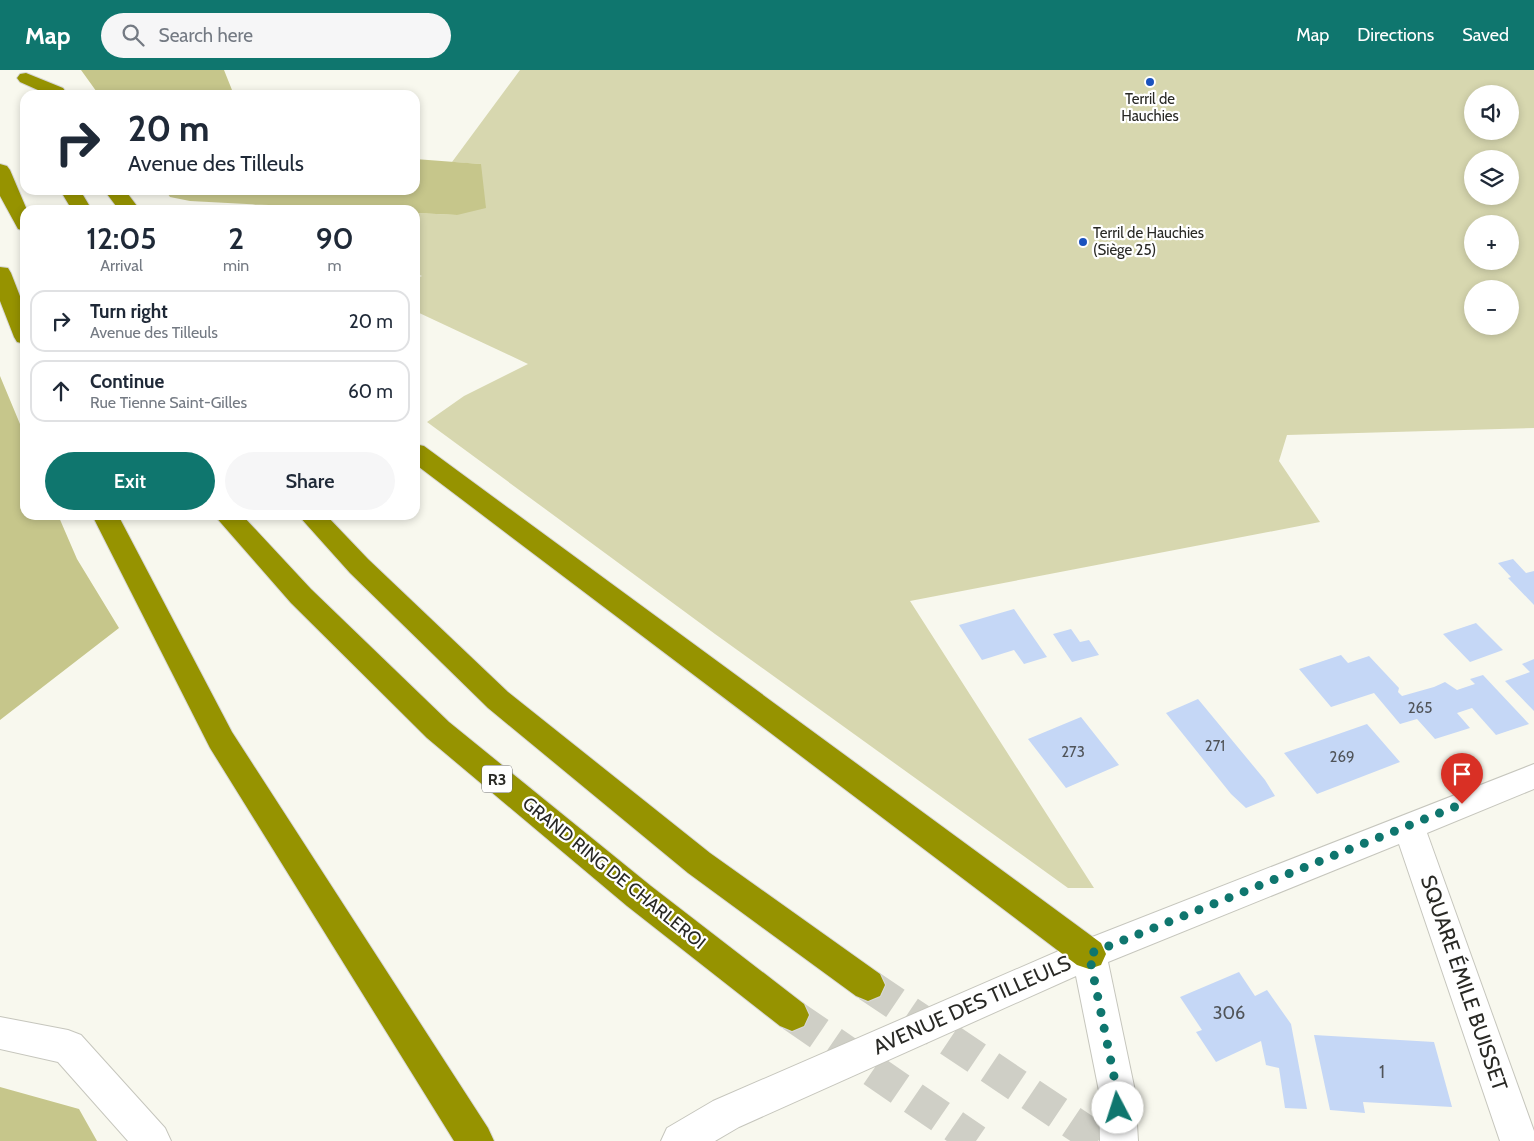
<!DOCTYPE html>
<html lang="en">
<head>
<meta charset="utf-8">
<style>
  body { margin:0; font-family:Cabin,sans-serif; background:#f6f6f7; color:#1f2937; height:100vh; display:flex; flex-direction:column; font-size:19px; white-space:nowrap }
  * { box-sizing:border-box; margin:0 }
  p { font-size:16px; color:#747a83 }
  .icon { flex:none; width:28px; height:28px; fill:none; stroke:currentColor; stroke-width:2; stroke-linecap:round; stroke-linejoin:round }
  .map { position:relative; flex:1; overflow:hidden }
  .sheet { position:absolute; left:20px; top:135px; width:400px; height:315px; display:flex; flex-direction:column; background:#fff; border-radius:15px; box-shadow:0 2px 8px #0003 }
  .sheet>* { flex:none }
  .guide { position:absolute; left:20px; top:20px; width:400px; height:105px; border-radius:15px; box-shadow:0 2px 8px #0003; background:#fff; color:#1f2937; overflow:hidden }
  .fabs { position:absolute; left:1464px; top:15px; display:grid; gap:10px }
  .fabs a { display:grid; place-items:center; width:55px; height:55px; border-radius:50%; background:#fff; box-shadow:0 2px 8px #0003; font-size:25px }
  .pin { position:absolute; display:grid; place-items:center; width:42px; height:42px; color:#fff; margin:-51px -21px; border-radius:50% 50% 50% 0; rotate:-45deg; box-shadow:0 0 5px #0007 }
  .pin .icon { rotate:45deg }
  .me { position:absolute; width:55px; margin:-28px; rotate:355deg; stroke-linejoin:round; filter:drop-shadow(0 0 4px #0008) }
  .turn { display:flex; align-items:center; gap:18px; height:105px; padding:0 25px; font-size:22px }
  .turn .icon { width:65px; height:65px; stroke-width:2.5 }
  .turn b { display:block; font-size:35px; line-height:42px }
  .eta { display:flex; justify-content:space-evenly; align-items:center; height:85px; text-align:center }
  .eta b { font-size:30px; font-weight:600; line-height:35px }
  .action { display:flex; gap:10px; margin-top:auto; padding:10px 25px }
  .action a { flex:1; height:58px; border-radius:30px; background:#0f766e; color:#fff; font-size:20px; font-weight:600; line-height:58px; text-align:center }
  .action a+a { background:#f6f6f7; color:#1f2937 }
  ul { padding:0; list-style:none }
  li { display:flex; align-items:center; gap:15px; height:62px; margin:0 10px 8px; padding:0 15px; border:2px solid #e0e1e3; border-radius:15px }
  li div { flex:1 }
  li b { display:block; font-size:19px }
  li em { font-style:normal }
  header { display:flex; align-items:center; gap:30px; box-sizing:border-box; height:70px; padding:0 25px; background:#0f766e; color:#fff }
  header strong { font-size:24px }
  nav { display:flex; gap:28px; margin-inline-start:auto; font-size:18px }
  .search { width:350px; height:45px; background:#f6f6f7; display:flex; align-items:center; gap:12px; box-sizing:border-box; padding:0 18px; border-radius:28px; color:#747a83; font-size:19px }
  .map>svg:first-child { display:block }
</style>
</head>
<body>
<header>
<strong>Map</strong>
<div class="search"><svg class="icon" aria-label="search" viewBox="0 0 24 24"><circle cx="10" cy="10" r="6"/><path d="M15 15l6 6"/></svg>Search here</div>
<nav><a>Map</a><a>Directions</a><a>Saved</a></nav>
</header>
<div class="map">
<svg width="1534" height="1071" viewBox="0 0 1534 1071">
  <rect width="100%" height="100%" fill="#f8f8ee"/>
  <path fill="#d7d7af" fill-rule="evenodd" d="M520 0H1534V358L1287 365 1279 391 1320 452 910 531 1094 818H1068L715 564 427 352 464 326 528 294 415 241V209L422 206 415 203V143L457 145 481 94 452 92ZM1472 24H1510V61H1472ZM1472 89H1510V126H1472ZM1472 154H1510V191H1472ZM1472 219H1510V256H1472Z
    M253 134 364 140H267Z"/>
  <path fill="#c6c68b" d="M81 0H224L234 25H99Z
    M415 89 481 94 486 138 457 145 415 143V140H364L190 131 170 127 165 120H415Z
    M0 306 25 366V445H58L77 489 119 558 0 650Z
    M0 1017 79 1039 97 1071H0Z"/>
  <path fill="#c5d7f6" d="M1513 489 1526 503 1534 501V535L1508 508 1511 507 1498 493Z
    M1014 539 1047 587 1024 594 1014 580 982 590 959 555Z
    M1476 553 1503 580 1470 592 1443 564Z
    M1071 559 1080 572 1089 570 1099 585 1072 592 1053 564Z
    M1341 585 1348 593 1369 586 1399 618 1398 622 1402 626 1434 617 1445 612 1457 620 1475 614 1470 609 1483 605 1529 654 1496 665 1472 638 1457 643 1470 658 1435 669 1417 649 1400 654 1374 623 1331 637 1299 599Z
    M1534 589V641L1505 611 1530 602 1522 594Z
    M1198 629 1265 710 1275 726 1246 738 1231 724 1166 643Z
    M1081 647 1119 695 1066 718 1028 669Z
    M1367 654 1400 692 1317 724 1284 683Z
    M1239 902 1255 926 1267 920 1291 954 1307 1039 1285 1038 1279 998 1266 995 1261 971 1216 992 1196 962 1202 960 1180 927Z
    M1314 965 1434 972 1452 1037 1363 1032 1365 1043 1330 1040Z"/>
  <g fill="none" stroke-linecap="round" stroke-linejoin="round">
    <path stroke="#cfcfc6" stroke-width="33" stroke-dasharray="33 16" stroke-linecap="butt" d="M868 915 1100 1071
      M792 945 976 1071"/>
    <defs>
      <path id="minor" d="M1534 694V719L1427 763 1534 1061V1071H1500L1399 774 1108 892 1135 1021 1138 1071H1100L1099 1021 1076 906 739 1057 715 1071H661L667 1058 713 1031 1077 873Z
        M0 947 68 960 81 965 165 1058 171 1071H128L58 992 0 979Z"/>
      <path id="motorway" d="M26 3 63 18 68 25H49L20 12 17 8 20 4Z
        M0 94 7 96 10 100 27 140H25V161L18 159 0 126Z
        M60 120H80L92 140H72Z
        M104 120H125L140 140H119Z
        M0 197 8 198 11 203 25 239V274L17 272 14 267 0 231Z
        M415 374 424 376 1101 873 1106 884 1101 895 1089 899 1077 895 415 394Z
        M92 445H118L232 662 488 1058 494 1071H454L210 678Z
        M214 445H242L311 519 449 652 651 816 804 934 809 945 804 956 792 961 780 956 627 836 427 668 291 533Z
        M298 445H326L368 489 508 622 710 783 880 904 885 915 880 926 868 931 856 926 688 803 488 638 350 503Z"/>
    </defs>
    <use href="#minor" stroke="#c6c6bd" stroke-width="2"/>
    <use href="#motorway" stroke="#d8d8d8" stroke-width="2"/>
    <use href="#minor" fill="#fff" fill-rule="evenodd"/>
    <use href="#motorway" fill="#969300" fill-rule="evenodd"/>
  </g>
  <g fill="none" stroke-linecap="round" stroke-linejoin="round">
    <path stroke="#0f766e" stroke-width="9" stroke-dasharray="0 16.2" d="M1118 1038 1117 1021 1089 884 1462 734"/>
  </g>
  <g fill="#1a52be" stroke="#fff" stroke-width="2">
    <circle cx="1150" cy="12" r="5"/>
    <circle cx="1083" cy="172" r="5"/>
  </g>
  <g text-anchor="middle" stroke-width="4.5" stroke-linejoin="round" paint-order="stroke">
    <g font-size="15" fill="#292925" stroke="#fff">
      <text x="1150" y="34">Terril de<tspan x="1150" dy="17">Hauchies</tspan></text>
      <text x="1093" y="168" text-anchor="start">Terril de Hauchies<tspan x="1093" dy="17">(Siège 25)</tspan></text>
    </g>
    <g font-size="15" fill="#505459">
      <text x="1420" y="643">265</text>
      <text x="1215" y="681">271</text>
      <text x="1073" y="687">273</text>
      <text x="1342" y="692">269</text>
    </g>
    <rect fill="#fff" stroke="#696966" stroke-width="1" x="482" y="695.5" width="30" height="27" rx="4"/>
    <g font-size="16" font-weight="bold" fill="#292925">
      <text x="497" y="715">R3</text>
    </g>
    <g font-size="18" fill="#292925" stroke="#fff">
      <text transform="translate(614 803) rotate(39)" y="6">GRAND RING DE CHARLEROI</text>
    </g>
    <g font-size="18" fill="#505459">
      <text x="1229" y="949">306</text>
      <text x="1382" y="1008">1</text>
    </g>
    <g font-size="21" fill="#292925" stroke="#fff">
      <text transform="translate(1464 913) rotate(71)" y="7">SQUARE ÉMILE BUISSET</text>
      <text transform="translate(972 935) rotate(-24)" y="7">AVENUE DES TILLEULS</text>
    </g>
  </g>
</svg>
<div class="fabs">
<a><svg class="icon" aria-label="sound" viewBox="0 0 24 24"><path d="M4 9h4l5-4v14l-5-4H4zM17 9q2 3 0 6"/></svg></a>
<a><svg class="icon" aria-label="layers" viewBox="0 0 24 24"><path d="M12 4l9 5-9 5-9-5zM3 14l9 5 9-5"/></svg></a>
<a>+</a>
<a>−</a>
</div>
<div class="pin" style="left:1462px;top:734px;background:#d93025"><svg class="icon" aria-label="arrive" viewBox="0 0 24 24"><path d="M6 21V4h12l-3 4 3 4H6"/></svg></div>
<svg class="me" style="left:1118px;top:1038px" viewBox="-20 -20 40 40"><circle r="19" fill="#fff"/><path d="M0-13L10 11 0 6-10 11z" fill="#0f766e"/></svg>
<div class="guide">
<div class="turn"><svg class="icon" aria-label="right" viewBox="0 0 24 24"><path d="M7 20v-9h11M14 6l5 5-5 5"/></svg><div><b>20 m</b>Avenue des Tilleuls</div></div>
</div>
<section class="sheet">
<div class="eta">
<div><b>12:05</b><p>Arrival</p></div>
<div><b>2</b><p>min</p></div>
<div><b>90</b><p>m</p></div>
</div>
<ul>
<li><svg class="icon" aria-label="right" viewBox="0 0 24 24"><path d="M7 20v-9h11M14 6l5 5-5 5"/></svg><div><b>Turn right</b><p>Avenue des Tilleuls</p></div><em>20 m</em></li>
<li><svg class="icon" aria-label="ahead" viewBox="0 0 24 24"><path d="M12 20V5M6 11l6-6 6 6"/></svg><div><b>Continue</b><p>Rue Tienne Saint-Gilles</p></div><em>60 m</em></li>
</ul>
<div class="action"><a>Exit</a><a>Share</a></div>
</section>
</div>
</body>
</html>
